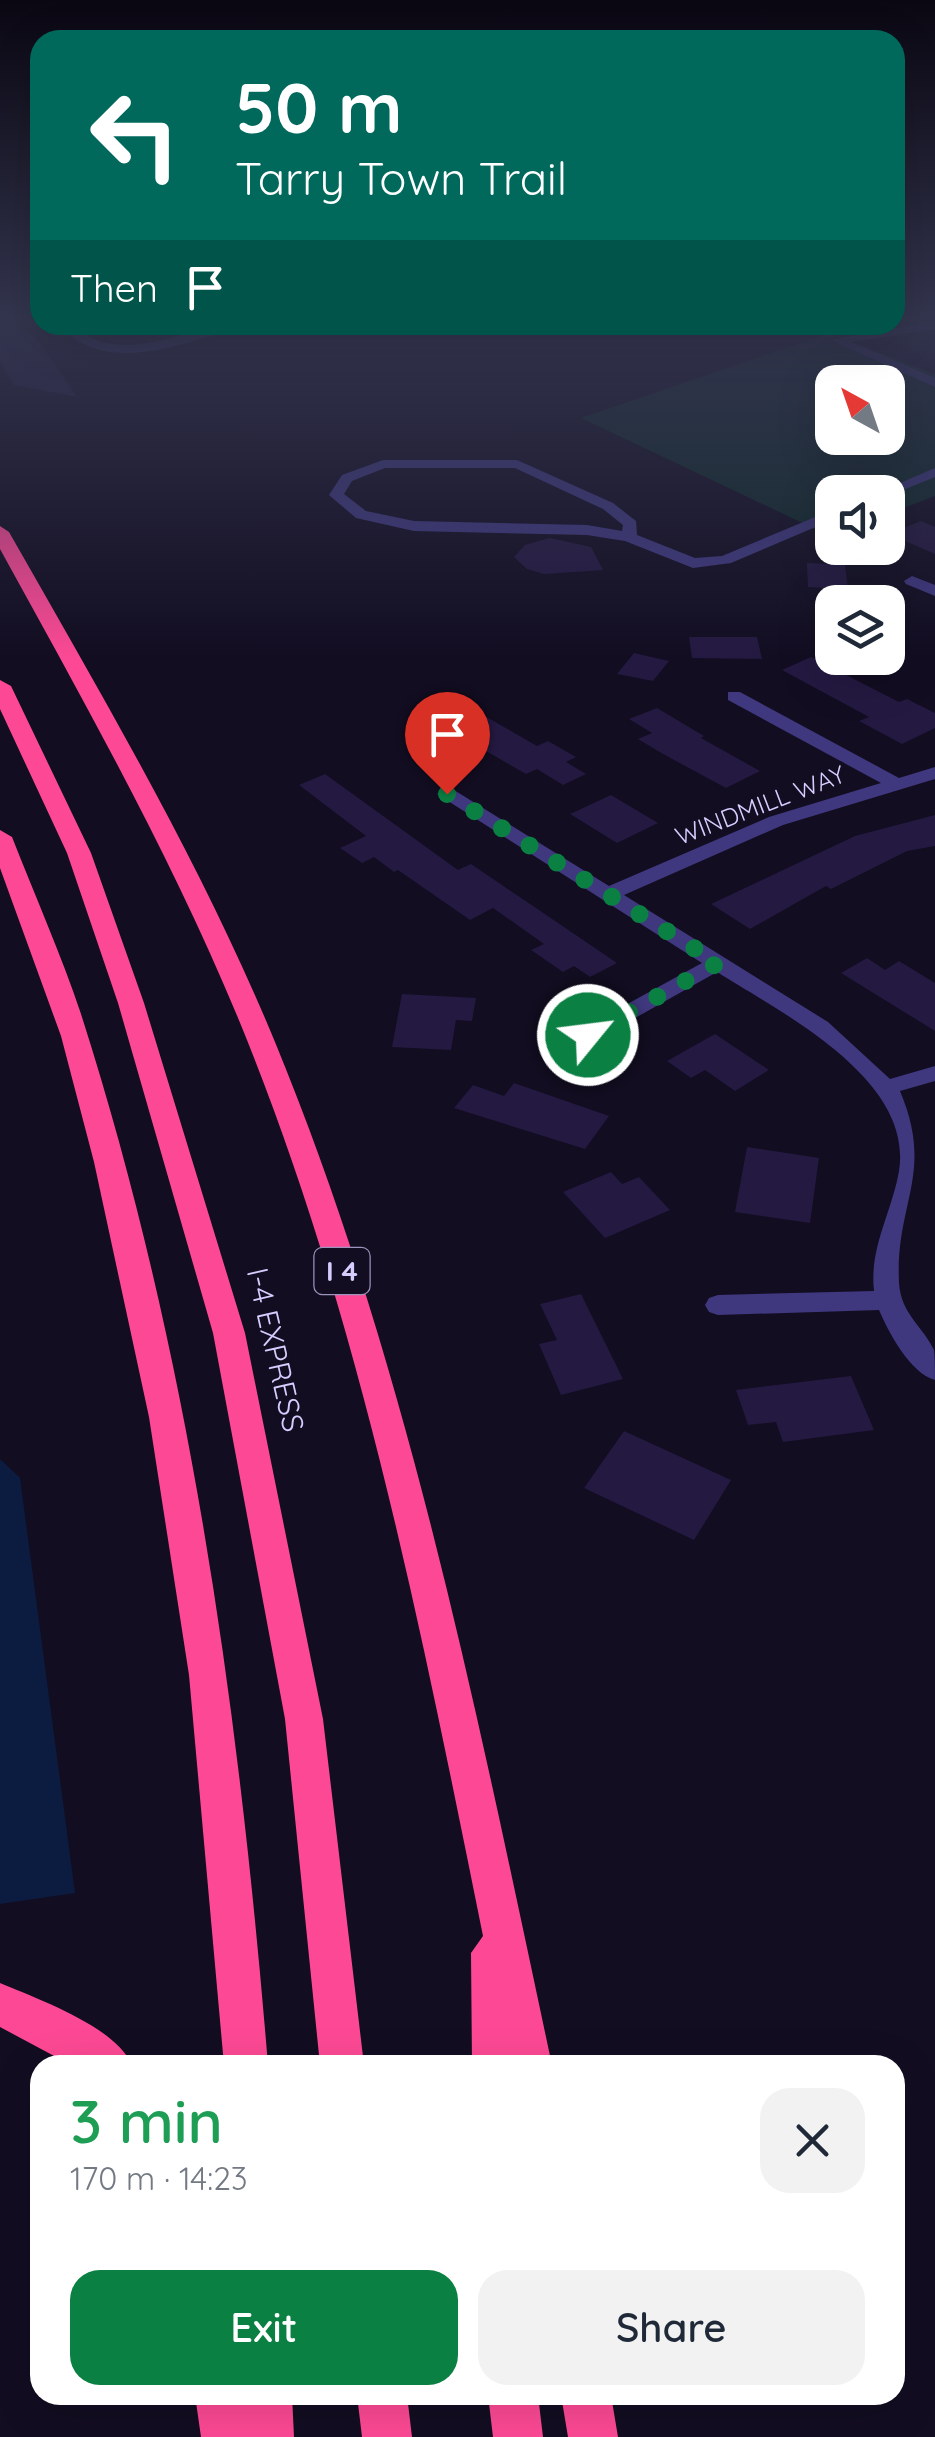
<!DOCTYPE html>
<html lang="en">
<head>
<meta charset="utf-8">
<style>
  body { margin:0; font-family:Quicksand,sans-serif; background:#f2f2f3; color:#1f2937; height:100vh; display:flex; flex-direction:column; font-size:38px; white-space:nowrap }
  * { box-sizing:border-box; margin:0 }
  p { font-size:32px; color:#747a83 }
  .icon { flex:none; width:55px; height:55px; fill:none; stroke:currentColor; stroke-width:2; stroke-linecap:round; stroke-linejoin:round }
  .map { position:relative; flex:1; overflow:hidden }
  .panel { position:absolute; left:30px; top:2055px; width:875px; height:350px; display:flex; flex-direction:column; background:#fff; border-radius:30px; box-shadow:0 10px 40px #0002 }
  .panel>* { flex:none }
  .banner { position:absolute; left:30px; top:30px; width:875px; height:305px; border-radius:30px; box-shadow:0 10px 40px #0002; background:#00695c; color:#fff; overflow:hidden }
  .needle { width:65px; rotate:320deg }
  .controls { position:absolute; left:815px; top:365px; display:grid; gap:20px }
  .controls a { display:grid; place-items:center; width:90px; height:90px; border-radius:20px; background:#fff; box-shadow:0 10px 40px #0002; font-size:50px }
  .pin { position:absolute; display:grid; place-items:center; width:85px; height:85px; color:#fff; margin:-102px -42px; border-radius:50% 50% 50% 0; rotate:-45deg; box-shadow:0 0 10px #0007 }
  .pin .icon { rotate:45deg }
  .me { position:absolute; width:110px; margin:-55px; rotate:61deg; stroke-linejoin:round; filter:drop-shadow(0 0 8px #0008) }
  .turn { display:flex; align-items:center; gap:35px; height:210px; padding:0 40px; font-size:45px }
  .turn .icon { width:130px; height:130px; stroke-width:2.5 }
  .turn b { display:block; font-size:70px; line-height:85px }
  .then { display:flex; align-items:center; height:95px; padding:0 40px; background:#0003; gap:20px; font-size:38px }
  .round { display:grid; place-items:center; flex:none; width:105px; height:105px; border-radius:30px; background:#f2f2f3 }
  .overview { display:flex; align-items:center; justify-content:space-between; height:170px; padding:0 40px }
  h1 { font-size:60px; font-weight:600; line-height:75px; color:#1e9e55 }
  .cta { display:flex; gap:20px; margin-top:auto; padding:20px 40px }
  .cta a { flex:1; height:115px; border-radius:30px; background:#0b8043; color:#fff; font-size:40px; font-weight:600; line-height:115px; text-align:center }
  .cta a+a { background:#f2f2f3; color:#1f2937 }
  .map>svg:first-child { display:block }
</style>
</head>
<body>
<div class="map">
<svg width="935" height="2437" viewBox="0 0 935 2437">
  <rect width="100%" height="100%" fill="#120d21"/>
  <path fill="#102a2a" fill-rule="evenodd" d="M828 334 836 337 826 339 834 344 849 341 935 374V496L888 514V492H832L830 536 581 418ZM832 382H888V438H832Z"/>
  <path fill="#0c1c41" d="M0 1459 20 1478 75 1893 0 1904Z"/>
  <path fill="#241941" d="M0 319H14L25 334 33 333 77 397 14 385 0 361Z
    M921 521 935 527V554L889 534Z
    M550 538 591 547 603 570 544 574 527 569 514 557 525 545Z
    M807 563 845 565 848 589 808 587Z
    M689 637H757L762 659 692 658Z
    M634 653 669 661 653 681 617 674Z
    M811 657 899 702 907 699 935 713V728L902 744 859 721 869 717 782 670Z
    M657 708 704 736 701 738 760 771 726 788 663 754 638 739 652 733 629 719Z
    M478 712 537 746 548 741 576 757 566 762 586 774 563 785 537 769 526 774 444 727Z
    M325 774 458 870 471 864 617 963 590 977 574 966 563 972 531 950 544 944 493 908 470 920 398 870 394 872 374 857 362 863 340 848 366 836 299 785Z
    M611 795 658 823 617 843 570 814Z
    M935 815V846L907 851 831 889 826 886 750 929 711 904 855 836Z
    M867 958 885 970 899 961 935 983V1031L841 973Z
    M402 994 476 998 472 1021 456 1020 451 1050 392 1047Z
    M715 1034 769 1070 735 1091 705 1070 691 1078 667 1061Z
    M514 1083 609 1116 585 1149 454 1108 473 1085 504 1096Z
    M747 1147 819 1158 810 1223 735 1212Z
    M611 1172 622 1184 639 1177 670 1210 605 1238 563 1192Z
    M581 1294 623 1379 561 1395 539 1344 557 1340 540 1304Z
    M851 1376 874 1430 783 1442 776 1422 748 1425 736 1390Z
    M624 1431 731 1480 694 1540 584 1488Z"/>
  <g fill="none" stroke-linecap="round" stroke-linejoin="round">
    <path fill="#3f387f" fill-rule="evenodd" d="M935 321V329L851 342 935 378V387L830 340Z
      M59 325H72C122 370 183 325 239 325 227 333 209 336 194 341 147 354 95 365 59 325Z
      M383 460H517L613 503 636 521 637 535 695 558 722 556 832 510V520L731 563 693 568 625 541 587 535 414 531 356 518 329 495 342 475ZM385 468H515L603 509 623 525 622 531 587 525 414 521 366 511 344 494 352 481Z
      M935 468V477L891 495 879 492Z
      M912 576 935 585V596L906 584 904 581Z
      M728 692H740L899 778 935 767V779L783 825 624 895 828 1022 890 1079 935 1066V1081L900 1091C935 1174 895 1202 899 1283 901 1314 922 1325 934 1350 935 1358 935 1372 935 1380 910 1373 889 1333 879 1310L718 1315 709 1312 705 1305 709 1298 718 1295 874 1291C869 1248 892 1212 899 1171 914 1079 782 1013 717 972L596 1040H580L577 1035 580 1030 702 963 437 794 447 788 454 790 609 886 769 817 881 783 728 700Z"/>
    <path fill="#fd4995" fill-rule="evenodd" d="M0 526 9 532C104 699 202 865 275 1042 410 1370 478 1720 552 2065H472L471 1953 483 1936C422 1634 362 1327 247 1040 179 870 88 709 0 549Z
      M0 680 11 686 91 853 144 1003 245 1333 323 1719 364 2065H320L285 1719 213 1333 118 1003 67 853 0 709Z
      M0 830 12 837C35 896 61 954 81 1014 190 1354 239 1710 268 2065H224L189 1675 149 1417 94 1162 61 1036 0 868Z
      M0 1983C38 1999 116 2027 132 2065H71L0 2027Z
      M195 2395H292L294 2437H201Z
      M357 2395H407L412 2437H362Z
      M488 2395H538L543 2437H493Z
      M561 2395H611L618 2437H568Z"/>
  </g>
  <linearGradient id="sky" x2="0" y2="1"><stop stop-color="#0a0712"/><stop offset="0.48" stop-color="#33354e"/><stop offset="1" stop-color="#33354e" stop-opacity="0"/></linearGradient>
  <rect width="935" height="660" fill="url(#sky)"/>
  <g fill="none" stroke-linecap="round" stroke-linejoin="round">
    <path stroke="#0b8043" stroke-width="18" stroke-dasharray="0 32.4" d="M447 794 718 963 588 1035"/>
  </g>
  <g text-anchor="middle" stroke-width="8" stroke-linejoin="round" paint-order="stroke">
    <g font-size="25" fill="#d6cdff" stroke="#120d21">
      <text transform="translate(760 805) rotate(-21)" y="9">WINDMILL WAY</text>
    </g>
    <rect fill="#120d21" stroke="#9b93bc" stroke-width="2.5" x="314.5" y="1248" width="55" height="46" rx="8"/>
    <g font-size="28" font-weight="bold" fill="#d6cdff">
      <text x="342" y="1281">I 4</text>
    </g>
    <g font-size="30" fill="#d6cdff" stroke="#120d21">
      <text transform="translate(275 1350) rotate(77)" y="10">I-4 EXPRESS</text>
    </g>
  </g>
</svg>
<div class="controls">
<a><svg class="needle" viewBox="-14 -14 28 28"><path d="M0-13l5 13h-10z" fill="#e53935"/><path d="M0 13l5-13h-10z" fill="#747a83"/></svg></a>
<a><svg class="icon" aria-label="sound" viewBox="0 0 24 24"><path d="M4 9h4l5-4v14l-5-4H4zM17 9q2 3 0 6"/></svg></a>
<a><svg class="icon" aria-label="layers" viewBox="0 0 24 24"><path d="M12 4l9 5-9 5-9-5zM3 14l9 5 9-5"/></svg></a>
</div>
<div class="pin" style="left:447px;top:794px;background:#d93025"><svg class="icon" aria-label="arrive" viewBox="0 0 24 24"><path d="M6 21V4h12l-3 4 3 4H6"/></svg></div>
<svg class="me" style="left:588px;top:1035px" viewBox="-20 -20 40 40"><circle r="17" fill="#0b8043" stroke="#fff" stroke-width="3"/><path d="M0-11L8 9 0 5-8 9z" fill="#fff"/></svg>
<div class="banner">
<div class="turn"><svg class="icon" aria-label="left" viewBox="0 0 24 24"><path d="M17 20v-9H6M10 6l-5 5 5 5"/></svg><div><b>50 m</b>Tarry Town Trail</div></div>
<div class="then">Then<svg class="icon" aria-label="arrive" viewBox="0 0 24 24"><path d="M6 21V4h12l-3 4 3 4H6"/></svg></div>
</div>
<section class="panel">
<div class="overview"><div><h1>3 min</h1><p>170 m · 14:23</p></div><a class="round"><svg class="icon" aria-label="close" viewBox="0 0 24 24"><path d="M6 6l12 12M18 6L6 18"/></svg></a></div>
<div class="cta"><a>Exit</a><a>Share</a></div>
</section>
</div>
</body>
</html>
